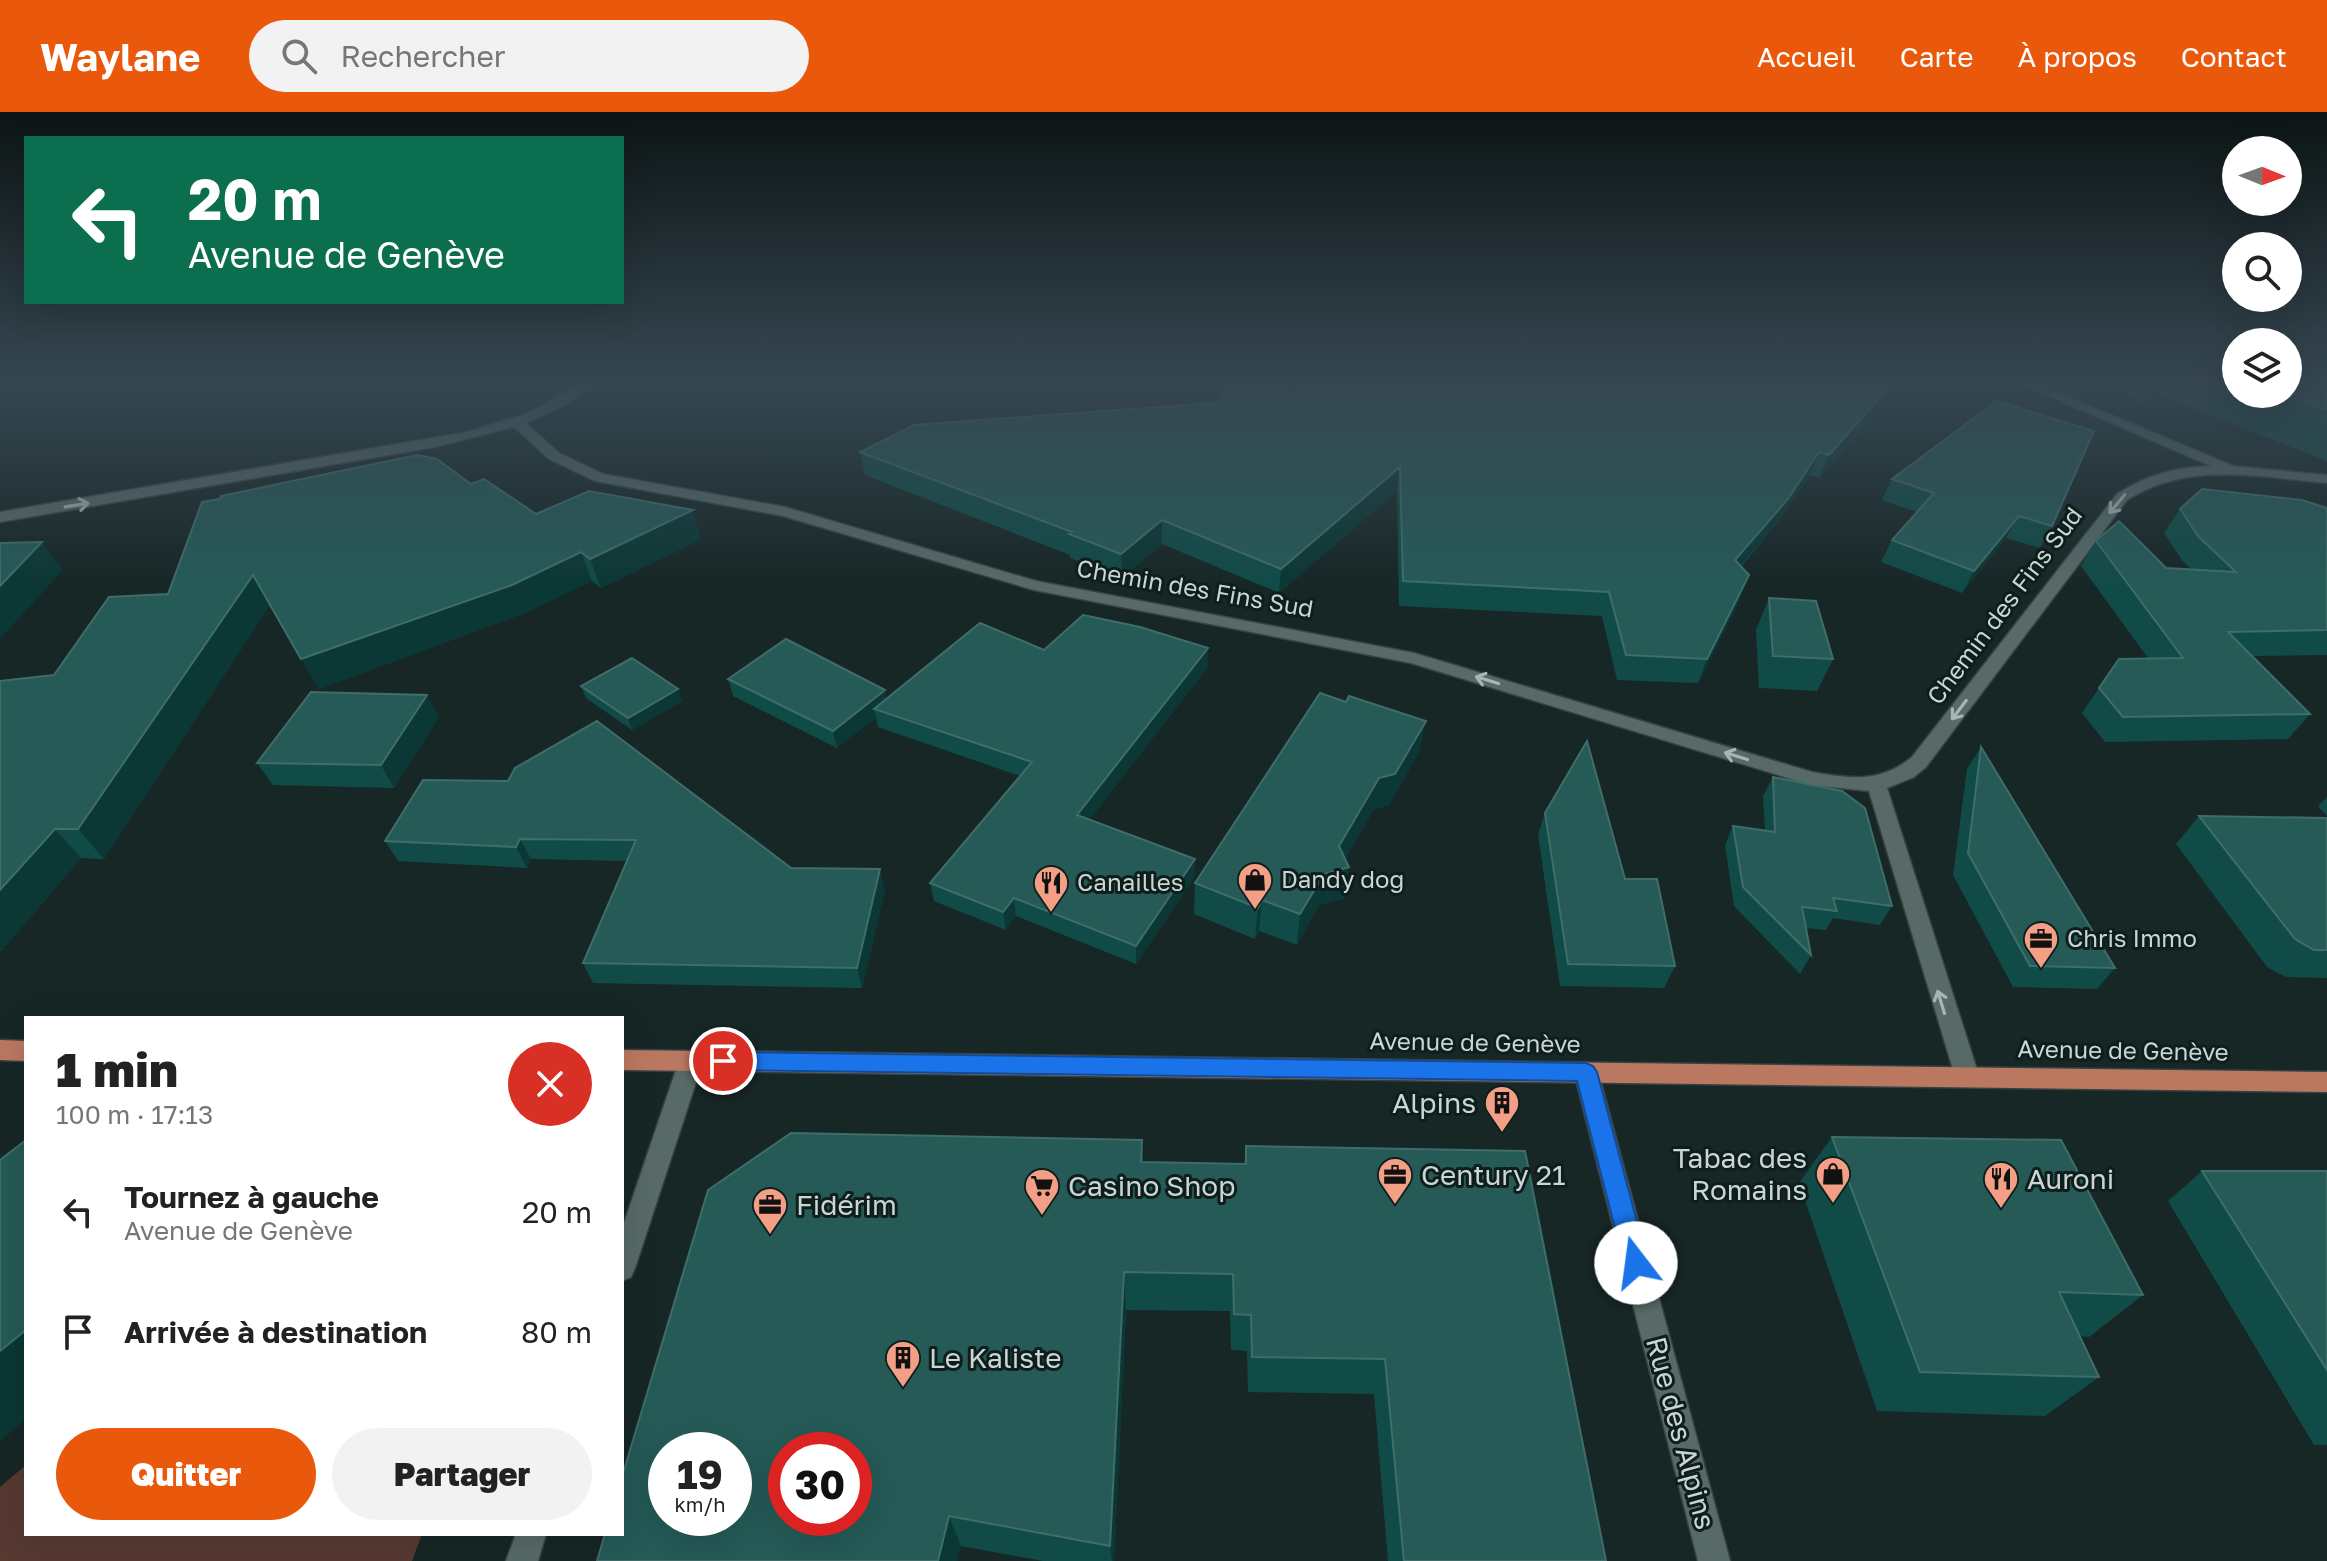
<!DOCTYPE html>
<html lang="fr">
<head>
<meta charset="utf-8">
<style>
  body { margin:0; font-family:"Golos Text",sans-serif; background:#f2f2f2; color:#222; height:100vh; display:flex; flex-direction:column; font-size:30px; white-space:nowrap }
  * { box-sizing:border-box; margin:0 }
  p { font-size:26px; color:#767676 }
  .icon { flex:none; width:44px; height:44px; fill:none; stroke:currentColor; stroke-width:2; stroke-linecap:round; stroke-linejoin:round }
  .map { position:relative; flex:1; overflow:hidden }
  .panel { position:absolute; left:24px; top:904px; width:600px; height:520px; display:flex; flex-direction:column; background:#fff; border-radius:0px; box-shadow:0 8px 32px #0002 }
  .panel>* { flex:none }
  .guide { position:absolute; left:24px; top:24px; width:600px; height:168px; border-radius:0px; box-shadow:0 8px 32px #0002; background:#0b6e4f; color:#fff; overflow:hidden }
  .needle { width:52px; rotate:91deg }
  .fabs { position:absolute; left:2222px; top:24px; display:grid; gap:16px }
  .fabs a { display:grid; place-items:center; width:80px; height:80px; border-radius:50%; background:#fff; box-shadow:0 8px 32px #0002; font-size:40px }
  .speed { position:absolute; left:648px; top:1320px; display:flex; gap:16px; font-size:40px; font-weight:700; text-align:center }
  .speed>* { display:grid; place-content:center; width:104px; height:104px; border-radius:50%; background:#fff; box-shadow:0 8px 32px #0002; line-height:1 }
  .speed small { font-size:20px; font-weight:400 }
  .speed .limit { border:12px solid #d22; background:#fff; color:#111 }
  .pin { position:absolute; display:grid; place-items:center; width:68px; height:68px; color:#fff; margin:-34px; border:4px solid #fff; border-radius:50%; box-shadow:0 2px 8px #0007 }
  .me { position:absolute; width:88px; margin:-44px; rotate:345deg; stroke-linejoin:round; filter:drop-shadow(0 0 6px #0008) }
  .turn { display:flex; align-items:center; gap:28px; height:168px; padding:0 32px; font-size:36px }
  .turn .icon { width:104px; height:104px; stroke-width:2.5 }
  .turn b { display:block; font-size:56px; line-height:68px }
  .round { display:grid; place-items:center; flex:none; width:84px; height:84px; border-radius:42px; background:#f2f2f2 }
  .summary { display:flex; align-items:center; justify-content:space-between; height:136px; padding:0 32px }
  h1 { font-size:48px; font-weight:800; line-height:60px }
  .action { display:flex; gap:16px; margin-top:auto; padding:16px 32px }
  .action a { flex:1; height:92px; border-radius:48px; background:#ea580c; color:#fff; font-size:32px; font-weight:800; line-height:92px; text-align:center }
  .action a+a { background:#f2f2f2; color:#222 }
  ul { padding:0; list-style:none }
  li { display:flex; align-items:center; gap:24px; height:120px; padding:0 32px }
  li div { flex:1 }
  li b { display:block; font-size:30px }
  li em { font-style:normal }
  header { display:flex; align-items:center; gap:48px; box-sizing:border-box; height:112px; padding:0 40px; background:#ea580c; color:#fff }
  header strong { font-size:38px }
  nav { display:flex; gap:44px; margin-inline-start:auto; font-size:28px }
  .search { width:560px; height:72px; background:#f2f2f2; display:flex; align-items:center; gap:20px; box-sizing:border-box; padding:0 28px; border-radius:44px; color:#767676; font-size:30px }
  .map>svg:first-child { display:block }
</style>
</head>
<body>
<header>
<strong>Waylane</strong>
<div class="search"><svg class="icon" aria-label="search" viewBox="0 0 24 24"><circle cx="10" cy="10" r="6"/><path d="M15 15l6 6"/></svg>Rechercher</div>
<nav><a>Accueil</a><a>Carte</a><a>À propos</a><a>Contact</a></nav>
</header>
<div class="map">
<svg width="2327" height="1449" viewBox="0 0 2327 1449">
  <rect width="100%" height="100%" fill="#172726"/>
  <path fill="#573a32" d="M26 1353V1422H422L412 1449H0V1375Z"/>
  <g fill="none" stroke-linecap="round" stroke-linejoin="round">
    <defs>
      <path id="minor" d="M581 271H597L567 292 526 311 559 341 603 362 785 395 1036 469 1414 541 1812 660C1850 667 1881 671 1912 645L2117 382C2147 363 2176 355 2211 354L2018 271H2036L2233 354 2327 363V371C2258 365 2189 349 2127 388L1926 655 1914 665 1887 676 1979 964 1975 971 1967 974 1959 971 1955 964 1869 679 1811 673 1411 551 1034 478 783 404 595 369 549 347 514 315 435 335 0 410V400L467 320 528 301Z
        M691 939 699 942 703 949 635 1156 631 1165 622 1169V1117L679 949 683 942Z
        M1586 950 1594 953 1598 960 1730 1449H1698L1574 960 1578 953Z
        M516 1422H546L538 1449H506Z"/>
      <path id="major" d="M0 928 26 929V949L0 948Z
        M622 938 2327 960V980L622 958Z"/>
    </defs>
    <use href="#minor" stroke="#364342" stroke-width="3"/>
    <use href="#major" stroke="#364342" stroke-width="3"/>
    <use href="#minor" fill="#576a68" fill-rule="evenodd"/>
    <use href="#major" fill="#bb7860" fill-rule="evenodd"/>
  </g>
  <path fill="#114b48" d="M1216 271H1283L1288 285 1490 273 1700 276 1705 271H1898L1894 282 1819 366 1810 363 1778 410 1741 455 1740 488 1698 571 1617 568 1602 504 1399 494 1397 379 1279 481 1162 432 1122 466 1070 446V443L865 363 860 340 1220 290Z
    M2117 271H2236V282H2288L2327 271V349L2156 282 2144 292Z
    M1892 367 2052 414 2040 436 2006 426 1962 481 1881 450 1892 428 1917 400 1882 388Z
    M471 372 536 402 701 427 601 476 592 469 525 501 319 577 270 493 104 747 81 746 2 838H0V569L54 563 168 482Z
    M2327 396V543L2252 544 2310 602 2288 627 2105 630 2082 601 2119 547 2148 546 2081 454 2096 429 2166 456 2191 457 2182 448 2164 421 2180 397Z
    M1769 486 1833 547 1817 579 1759 576 1756 518Z
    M1208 536V555L1089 708 1195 747 1194 766 1136 852 1016 804 1006 818 934 789 930 771 1020 664 878 615 876 605 837 636 733 584 728 567 887 586 1044 538Z
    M581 574 678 577 682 589 632 618 586 586Z
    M439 605 394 676 273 673 257 651Z
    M1981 635 2115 856 2097 877 2013 875 1953 763 1967 657Z
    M1419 640 1389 693 1374 697 1345 747 1344 787 1319 793 1297 833 1259 819 1255 827 1194 802 1195 771Z
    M1773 665 1892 794 1880 813 1833 806 1826 818 1806 816 1811 843 1800 862 1734 794 1725 733 1733 714 1765 718 1763 684Z
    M423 668 885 778 862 876 593 871 583 851 627 749 531 747 527 756 398 749 385 729Z
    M2327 685V704L2318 694Z
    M1545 701 1625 767 1675 854 1664 876 1560 874 1538 723Z
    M2199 704 2327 706V866L2286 865 2267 855 2176 732Z
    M1832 1025 2143 1183 2089 1225 2079 1224 2099 1265 2045 1304 1877 1299 1799 1071Z
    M1142 1028 1143 1050 1244 1052 1246 1034 1606 1449H1388L1374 1282 1248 1280 1247 1239 1231 1238 1230 1199 1126 1198 1114 1449H1043L961 1434 597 1449Z
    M2202 1059H2327V1333H2314L2168 1089Z"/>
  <path fill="#0b3734" d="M1893 271H1898L1894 282 1819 366 1829 343Z
    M2156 271H2163L2156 282 2144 292Z
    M1819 340 1810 363 1778 410 1725 472 1735 448Z
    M1400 355 1397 379 1279 481 1281 457Z
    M693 398 701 427 601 476 590 447Z
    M2019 404 2006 426 1962 481 1974 459Z
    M1162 408V432L1122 466 1121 442Z
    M42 430 63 458 0 527V474Z
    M581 440 592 469 525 501 319 577 301 547Z
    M253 463 271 492 104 747 78 717Z
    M1749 463 1740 488 1698 571 1707 547Z
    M1208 536V555L1078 722 1077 703Z
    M678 577 682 589 632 618 628 606Z
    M885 578 888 595 874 597 876 605 837 636 833 619Z
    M427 583 439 605 394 676 381 653Z
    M1426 609 1419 640 1389 693 1374 697 1339 758 1349 755 1344 787 1319 793 1297 833 1300 802 1339 734 1379 666Z
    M55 717 81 746 2 838 0 836V778Z
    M520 727 531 747 527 756 516 735Z
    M1195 747 1194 766 1136 852V834Z
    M880 757 885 778 862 876 857 856Z
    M1014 786 1016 804 1006 818 1003 800Z
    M1262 788 1259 819 1255 827 1258 796Z
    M1124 1160 1126 1198 1114 1449H1112L1110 1434Z
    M26 1218V1307L0 1329V1239Z
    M949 1404 961 1434 957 1449H938Z"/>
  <path fill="#255a57" stroke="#3f6d6a" stroke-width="2" fill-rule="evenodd" d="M1222 271H1283L1288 285 1306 271H1484L1490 273 1492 271H1696L1700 276 1705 271H1893L1829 343 1819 340 1788 387 1735 448 1749 463 1707 547 1626 543 1609 480 1403 469 1400 355 1281 457 1162 408 1121 442 1069 422 1072 420 860 340 914 313 1227 290Z
    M2288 271H2327V298L2285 282H2288Z
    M1997 289 2094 319 2052 414 2019 404 1974 459 1892 428 1934 381 1892 367Z
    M417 343 437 347 471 372 484 367 536 402 589 379 693 398 590 447 581 440 512 473 301 547 253 463 78 717H55L0 778V569L54 563 109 485 168 482 202 390 220 387 221 384Z
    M2202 377 2302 388 2327 396V518L2228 520 2310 602 2123 605 2099 576 2119 547 2183 546 2096 429 2119 409 2166 456 2236 460 2198 424 2180 397Z
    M42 430 0 474V431Z
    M1769 486 1816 489 1833 547 1773 544Z
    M1083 503 1140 515 1208 536 1077 703 1195 747 1136 834 1014 786 1003 800 930 771 1032 650 874 597 980 511 1044 538Z
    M786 527 885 578 833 619 728 567Z
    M632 546 678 577 628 606 581 574Z
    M311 580 427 583 381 653 257 651Z
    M1320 581 1346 590 1349 584 1426 609 1395 662 1379 666 1339 734 1349 755 1324 762 1300 802 1262 788 1258 796 1195 771Z
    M597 609 791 756 880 757 857 856 583 851 636 728 520 727 516 735 385 729 423 668 508 669 515 656Z
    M1587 629 1625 767H1657L1675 854 1568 852 1545 701Z
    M1981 635 2115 856 2030 854 1968 741Z
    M1773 665 1842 679 1865 696 1892 794 1833 786 1837 799 1802 795 1811 843 1743 775 1733 714 1775 720Z
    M2199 704 2327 706V838H2314L2295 827Z
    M791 1021 1142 1028 1141 1050 1246 1052V1034L1525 1039 1606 1449H1404L1385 1247 1252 1245 1251 1203 1234 1202 1233 1162 1124 1160 1110 1434 949 1404 938 1449H597L605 1422H622V1365L708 1078ZM666 1338H734V1406H666ZM786 1338H854V1406H786Z
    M1832 1025 2061 1028 2143 1183 2059 1180 2099 1265 1920 1260Z
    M26 1028V1218L0 1239V1048Z
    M2202 1059H2327V1258Z"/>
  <defs><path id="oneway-shaft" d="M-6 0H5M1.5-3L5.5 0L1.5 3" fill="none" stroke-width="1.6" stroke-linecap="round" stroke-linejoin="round" transform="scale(2)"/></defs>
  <g stroke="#a8b5b4">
    <use href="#oneway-shaft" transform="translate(2117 392) rotate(130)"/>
    <use href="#oneway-shaft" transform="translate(77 393) rotate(-9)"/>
    <use href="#oneway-shaft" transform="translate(1487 568) rotate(-163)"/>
    <use href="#oneway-shaft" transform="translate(1959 598) rotate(127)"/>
    <use href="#oneway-shaft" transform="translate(1736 644) rotate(-163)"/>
    <use href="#oneway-shaft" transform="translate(1941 890) rotate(-107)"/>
  </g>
  <linearGradient id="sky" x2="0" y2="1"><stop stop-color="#0d1515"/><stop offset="0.57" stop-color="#364752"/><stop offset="1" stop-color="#364752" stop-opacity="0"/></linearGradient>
  <rect width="2327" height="474" fill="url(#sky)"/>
  <path fill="#1a73e8" stroke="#114b97" stroke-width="2" d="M723 940 1586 951 1593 954 1597 960 1648 1151 1645 1159 1636 1162 1627 1159 1624 1151 1577 969 723 958 716 956 713 949 716 943Z"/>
  <defs>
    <symbol id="shop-pin" viewBox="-11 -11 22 30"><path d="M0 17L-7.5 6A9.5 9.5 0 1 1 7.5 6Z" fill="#f39f85" stroke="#0d1e1c"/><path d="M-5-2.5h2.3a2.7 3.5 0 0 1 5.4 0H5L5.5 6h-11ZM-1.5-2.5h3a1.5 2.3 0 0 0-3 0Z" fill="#111"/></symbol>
    <symbol id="restaurant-pin" viewBox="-11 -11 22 30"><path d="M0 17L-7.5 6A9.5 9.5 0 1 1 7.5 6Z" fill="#f39f85" stroke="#0d1e1c"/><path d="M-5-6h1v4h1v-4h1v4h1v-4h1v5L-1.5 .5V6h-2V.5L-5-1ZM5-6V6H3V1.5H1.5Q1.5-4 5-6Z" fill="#111"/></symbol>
    <symbol id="office-pin" viewBox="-11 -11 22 30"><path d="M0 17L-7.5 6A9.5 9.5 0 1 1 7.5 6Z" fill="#f39f85" stroke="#0d1e1c"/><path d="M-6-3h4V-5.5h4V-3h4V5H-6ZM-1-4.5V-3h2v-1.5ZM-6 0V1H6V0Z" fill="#111"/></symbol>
    <symbol id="building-pin" viewBox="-11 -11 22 30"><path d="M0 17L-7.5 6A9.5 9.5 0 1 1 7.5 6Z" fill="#f39f85" stroke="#0d1e1c"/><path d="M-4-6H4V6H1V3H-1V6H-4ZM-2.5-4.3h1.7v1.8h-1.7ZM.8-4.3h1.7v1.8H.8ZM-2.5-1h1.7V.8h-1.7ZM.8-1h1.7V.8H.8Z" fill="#111"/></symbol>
    <symbol id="supermarket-pin" viewBox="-11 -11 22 30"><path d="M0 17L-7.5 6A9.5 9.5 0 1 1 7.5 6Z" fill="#f39f85" stroke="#0d1e1c"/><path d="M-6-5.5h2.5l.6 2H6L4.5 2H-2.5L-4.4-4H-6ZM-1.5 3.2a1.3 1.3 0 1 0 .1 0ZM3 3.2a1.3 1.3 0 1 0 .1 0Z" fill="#111"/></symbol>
  </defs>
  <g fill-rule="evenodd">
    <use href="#shop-pin" x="1235" y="748" width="40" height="54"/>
    <use href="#restaurant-pin" x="1031" y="751" width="40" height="54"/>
    <use href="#office-pin" x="2021" y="807" width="40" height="54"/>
    <use href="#building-pin" x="1482" y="971" width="40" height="54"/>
    <use href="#shop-pin" x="1813" y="1042" width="40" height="54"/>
    <use href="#office-pin" x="1375" y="1043" width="40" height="54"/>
    <use href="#restaurant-pin" x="1981" y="1047" width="40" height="54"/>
    <use href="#supermarket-pin" x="1022" y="1054" width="40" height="54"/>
    <use href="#office-pin" x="750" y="1073" width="40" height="54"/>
    <use href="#building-pin" x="883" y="1226" width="40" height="54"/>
  </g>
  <g text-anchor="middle" stroke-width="6" stroke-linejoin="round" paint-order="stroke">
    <g font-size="24" fill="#cbd5d4" stroke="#0d1e1c">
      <text transform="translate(1195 477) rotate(10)" y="8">Chemin des Fins Sud</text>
      <text transform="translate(2005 494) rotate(-53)" y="8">Chemin des Fins Sud</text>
      <text transform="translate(1475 931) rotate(1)" y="8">Avenue de Genève</text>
      <text transform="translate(2123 939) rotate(1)" y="8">Avenue de Genève</text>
    </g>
    <g font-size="24" fill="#cbd5d4" stroke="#0d1e1c" text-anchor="start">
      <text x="1281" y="776">Dandy dog</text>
      <text x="1077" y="779">Canailles</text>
      <text x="2067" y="835">Chris Immo</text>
    </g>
    <g font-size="28" fill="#cbd5d4" stroke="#0d1e1c" text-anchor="start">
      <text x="1476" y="1001" text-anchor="end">Alpins</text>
      <text x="1807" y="1056" text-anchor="end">Tabac des<tspan x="1807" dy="32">Romains</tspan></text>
      <text x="1421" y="1073">Century 21</text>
      <text x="2027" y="1077">Auroni</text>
      <text x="1068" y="1084">Casino Shop</text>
      <text x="796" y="1103">Fidérim</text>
      <text x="929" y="1256">Le Kaliste</text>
    </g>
    <g font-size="28" fill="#cbd5d4" stroke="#0d1e1c">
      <text transform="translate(1681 1321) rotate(75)" y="10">Rue des Alpins</text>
    </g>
  </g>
</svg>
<div class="fabs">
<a><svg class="needle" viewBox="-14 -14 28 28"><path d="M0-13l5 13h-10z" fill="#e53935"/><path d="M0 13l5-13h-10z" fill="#767676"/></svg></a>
<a><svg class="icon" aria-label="search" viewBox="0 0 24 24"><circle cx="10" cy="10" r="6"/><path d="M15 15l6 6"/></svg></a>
<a><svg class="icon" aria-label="layers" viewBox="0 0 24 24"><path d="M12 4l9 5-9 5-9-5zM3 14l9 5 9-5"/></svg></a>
</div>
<div class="speed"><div>19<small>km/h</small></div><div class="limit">30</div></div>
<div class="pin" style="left:723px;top:949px;background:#d93025"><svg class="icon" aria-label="arrive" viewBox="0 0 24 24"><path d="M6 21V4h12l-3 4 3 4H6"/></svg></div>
<svg class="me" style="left:1636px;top:1151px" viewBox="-20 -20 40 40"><circle r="19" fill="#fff"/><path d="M0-13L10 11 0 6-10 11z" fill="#1a73e8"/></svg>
<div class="guide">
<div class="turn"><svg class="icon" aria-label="left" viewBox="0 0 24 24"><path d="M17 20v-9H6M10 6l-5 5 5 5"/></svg><div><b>20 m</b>Avenue de Genève</div></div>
</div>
<section class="panel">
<div class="summary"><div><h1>1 min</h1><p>100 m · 17:13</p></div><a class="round" style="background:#d93025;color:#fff"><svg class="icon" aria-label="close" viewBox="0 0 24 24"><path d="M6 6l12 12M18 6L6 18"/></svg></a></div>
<ul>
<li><svg class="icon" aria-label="left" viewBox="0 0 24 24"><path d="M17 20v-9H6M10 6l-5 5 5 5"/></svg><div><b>Tournez à gauche</b><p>Avenue de Genève</p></div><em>20 m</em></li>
<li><svg class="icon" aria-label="arrive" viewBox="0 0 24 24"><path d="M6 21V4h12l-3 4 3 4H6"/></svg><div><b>Arrivée à destination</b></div><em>80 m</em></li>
</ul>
<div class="action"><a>Quitter</a><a>Partager</a></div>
</section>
</div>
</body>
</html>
